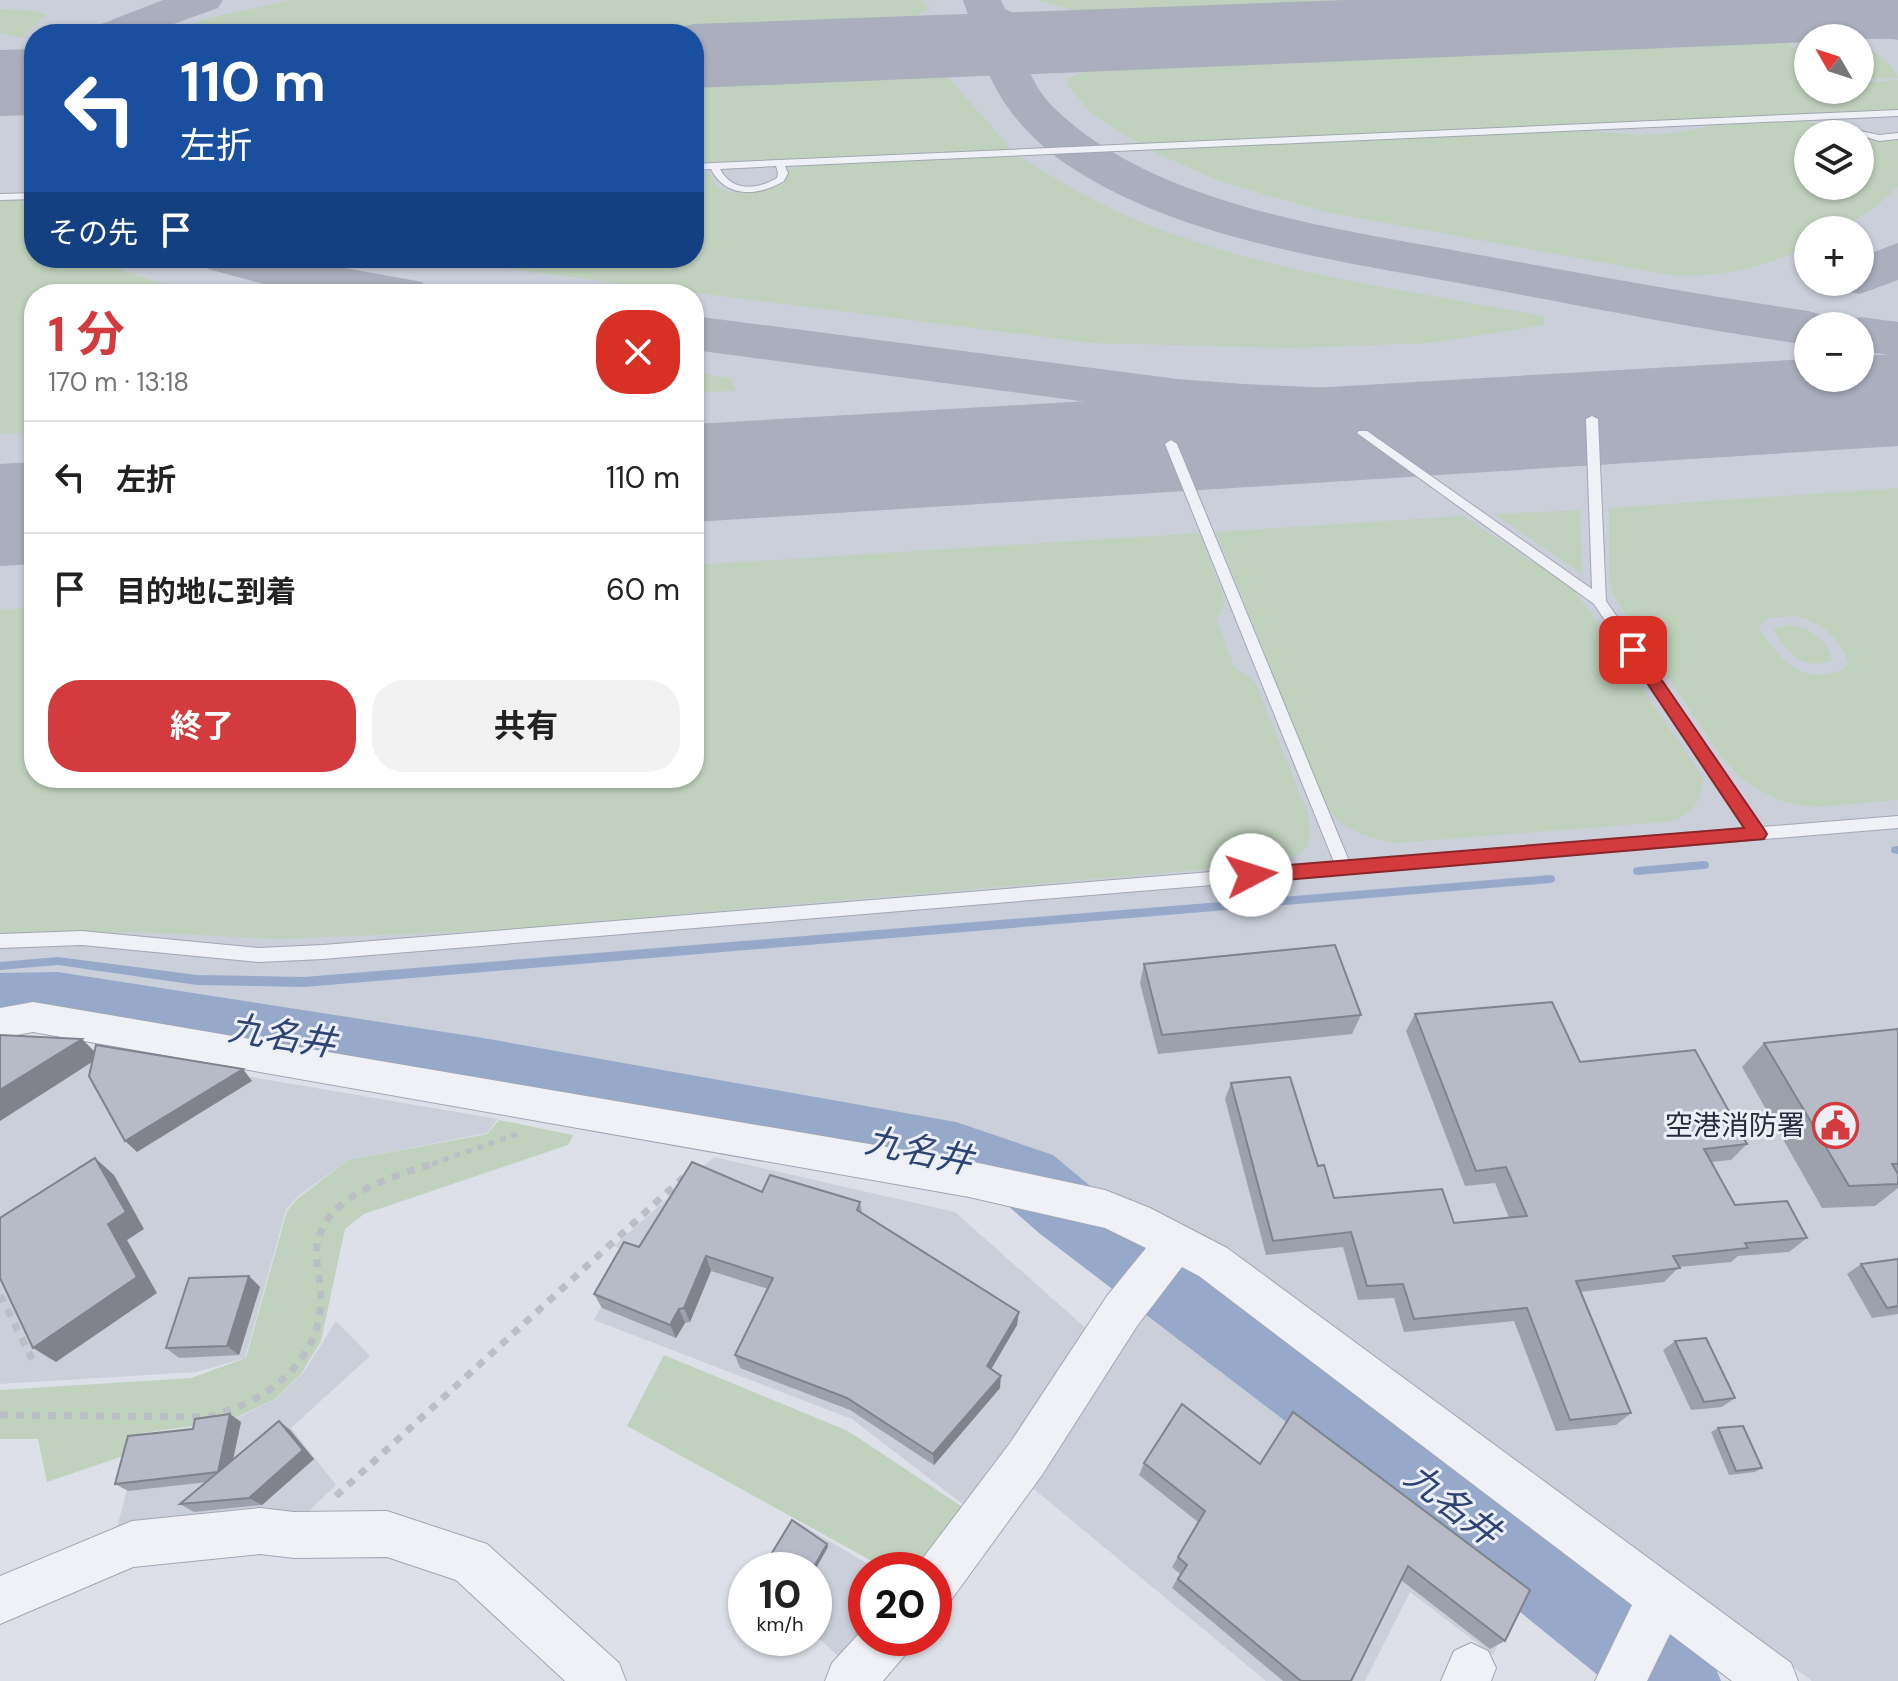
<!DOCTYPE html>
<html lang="ja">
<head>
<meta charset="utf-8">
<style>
  body { margin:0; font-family:"DM Sans","Noto Sans JP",sans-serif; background:#f2f2f2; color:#222; height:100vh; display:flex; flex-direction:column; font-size:30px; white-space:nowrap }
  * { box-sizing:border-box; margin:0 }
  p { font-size:26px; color:#767676 }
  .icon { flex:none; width:44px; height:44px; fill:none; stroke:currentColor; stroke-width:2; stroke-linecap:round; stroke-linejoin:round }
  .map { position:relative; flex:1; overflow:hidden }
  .sheet { position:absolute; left:24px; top:284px; width:680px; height:504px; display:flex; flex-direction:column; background:#fff; border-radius:32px; box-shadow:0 2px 6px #0004 }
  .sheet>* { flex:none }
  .guide { position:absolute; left:24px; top:24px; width:680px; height:244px; border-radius:32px; box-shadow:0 2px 6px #0004; background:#1a4fa0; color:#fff; overflow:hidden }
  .needle { width:52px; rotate:309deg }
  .controls { position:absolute; left:1794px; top:24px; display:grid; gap:16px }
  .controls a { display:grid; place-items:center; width:80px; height:80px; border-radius:50%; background:#fff; box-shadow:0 2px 6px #0004; font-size:40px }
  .speed { position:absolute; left:728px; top:1552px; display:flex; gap:16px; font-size:40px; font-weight:700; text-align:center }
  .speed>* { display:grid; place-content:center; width:104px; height:104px; border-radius:50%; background:#fff; box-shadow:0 2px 6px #0004; line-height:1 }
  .speed small { font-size:20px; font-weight:400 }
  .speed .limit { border:12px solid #d22; background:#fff; color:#111 }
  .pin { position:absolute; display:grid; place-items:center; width:68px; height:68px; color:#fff; margin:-34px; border-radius:16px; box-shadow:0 4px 12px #0006 }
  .me { position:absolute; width:88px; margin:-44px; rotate:85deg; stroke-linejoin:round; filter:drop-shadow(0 0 6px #0008) }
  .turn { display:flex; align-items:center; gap:28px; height:168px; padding:0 24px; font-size:36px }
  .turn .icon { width:104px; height:104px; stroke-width:2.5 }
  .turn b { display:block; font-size:56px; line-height:68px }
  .then { display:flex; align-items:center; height:76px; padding:0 24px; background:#0003; gap:16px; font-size:30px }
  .round { display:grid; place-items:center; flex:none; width:84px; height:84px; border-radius:32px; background:#f2f2f2 }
  .headline { display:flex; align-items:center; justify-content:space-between; height:136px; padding:0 24px }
  h1 { font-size:48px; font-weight:700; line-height:60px; color:#d43b3f }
  .action { display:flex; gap:16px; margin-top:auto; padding:16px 24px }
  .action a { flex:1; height:92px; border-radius:32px; background:#d43b3f; color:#fff; font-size:32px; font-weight:700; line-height:92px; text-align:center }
  .action a+a { background:#f2f2f2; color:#222 }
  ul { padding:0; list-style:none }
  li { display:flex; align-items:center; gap:24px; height:112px; padding:0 24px; border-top:2px solid #e0e0e0 }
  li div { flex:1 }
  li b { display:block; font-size:30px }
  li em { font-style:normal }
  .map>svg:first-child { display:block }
</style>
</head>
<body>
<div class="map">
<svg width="1898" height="1681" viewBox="0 0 1898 1681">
  <rect width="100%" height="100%" fill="#dde0e8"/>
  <path fill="#cbcfda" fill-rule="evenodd" d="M0 0H1898V1681H1812L1223 1250 495 1081 67 1006 0 1005ZM34 34H694V258H34ZM1808 38H1860V90H1808ZM1808 134H1860V186H1808ZM1808 230H1860V282H1808ZM34 294H694V778H34ZM1808 326H1860V378H1808Z
    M0 1051 105 1052 498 1119 487 1133 348 1160 297 1197 286 1210 245 1358 197 1372 0 1384Z
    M714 1157 955 1212 1089 1331 1025 1425 965 1506 852 1419 594 1320 631 1253 614 1246Z
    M1160 1290 1529 1577 1493 1655 1410 1592 1365 1681H1266L1029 1485Z
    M336 1321 370 1356 291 1428 336 1485 307 1513 117 1527 142 1435 229 1422 276 1399 303 1373Z
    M794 1520 878 1570H866V1624L839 1657 814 1634V1570H762Z"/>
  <path fill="#c0d2be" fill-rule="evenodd" d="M292 0H920L931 8 909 19 880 24 620 34H172L203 19Z
    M1036 0H1525L1120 15 1083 13Z
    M0 9 37 11 47 15 21 38 0 33Z
    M1783 40 1808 58V90H1860V83L1898 80V110L1139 144 1092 114 1067 84 1068 79 1090 68Z
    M1860 45C1876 51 1892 62 1898 78L1860 79Z
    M939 75 949 78 1011 149 694 163V84Z
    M1804 121 1838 128 1849 134H1808V186H1860V137L1898 140V186L1877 206 1840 230H1808V246C1764 268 1720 278 1671 275L1326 212 1222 182 1149 150 1578 130 1640 135 1675 133 1717 125Z
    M1017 155C1057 180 1097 204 1141 222 1263 272 1412 291 1543 316L1545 325 1430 343 1290 348 1092 343 421 258H694V171L709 172C712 175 712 180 715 183 726 200 768 191 783 184L789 170 799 165Z
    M20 200 34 216V258H99L130 273 195 294H34V432L0 434V201Z
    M694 373 731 378 736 391 694 392Z
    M1898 488V800L1817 807 1797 805 1778 800 1745 782 1722 758 1613 595 1609 576V508ZM1795 616C1819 621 1841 638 1848 663L1845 668C1804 689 1779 659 1759 628L1767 618Z
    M1580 510 1582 574 1495 514Z
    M1463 516 1571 587 1591 613 1702 776C1703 804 1690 818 1664 822L1397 843C1369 839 1342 830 1326 806L1216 532Z
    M1200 533 1225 601 1217 620 1234 666 1255 682 1308 814C1315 851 1303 856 1270 864L480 931 280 939 137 932 0 934V610L34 607V778H694V565Z
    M1789 625C1809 626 1828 640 1832 660 1804 672 1786 652 1773 629Z
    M499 1120 573 1135 568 1145 364 1214 345 1229 321 1341 301 1374 275 1399 229 1421 142 1433 135 1452 47 1482 38 1439H0V1390L191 1378 246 1358 287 1211 297 1199 348 1160 487 1134Z
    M664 1355 848 1431 967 1510 923 1570H888L627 1426Z"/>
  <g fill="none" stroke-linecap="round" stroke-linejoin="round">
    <path fill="#96a9ca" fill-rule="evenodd" d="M1898 846V854L1892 853 1891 850 1892 847Z
      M1704 861 1708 862 1709 865 1708 868 1704 869 1638 875 1634 874 1633 871 1634 868 1638 867Z
      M1550 875 1554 876 1555 879 1554 882 1550 883 304 987 197 985 58 965 0 970V962L58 957 197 975 304 977Z"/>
    <path fill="#96a9ca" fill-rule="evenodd" d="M58 972 483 1038 956 1122 1053 1155 1089 1185 1336 1361 1708 1649 1721 1681H1605L1280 1417 1039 1233 1005 1203 956 1186 483 1096 58 1026 0 1027V973Z"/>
    <path fill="#aaaebd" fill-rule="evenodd" d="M163 0H223L218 8 146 34H93L99 25Z
      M963 0H1001L1005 9 1036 24 1105 32 1111 41 1105 50C1076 57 1046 52 1019 45 1027 67 1036 91 1054 108 1158 209 1348 230 1485 256 1592 275 1700 295 1808 311L1828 316 1835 326H1808V345C1696 329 1586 307 1475 286 1342 261 1180 241 1066 164 1022 133 994 97 978 46 949 57 912 64 881 57L875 48 881 39C912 32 944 38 968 15Z
      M1800 0H1881L1898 11V40L1884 37 1842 10C1821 22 1796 29 1771 22L1765 14 1771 6Z
      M0 52 15 56 34 67V98L19 94 0 83Z
      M1898 243V280L1860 294 1841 290 1836 282H1860V257Z
      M200 258H290L422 282 430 294H301L208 269Z
      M694 316 1177 379 1244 384 1444 393H1711L1733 399 1742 412 1733 425C1687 437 1635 432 1588 432 1469 433 1349 429 1230 420L1241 423 1251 436 1241 449C1198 460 1114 473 1071 463L1062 449 1071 435 1094 430 1209 418 694 350Z
      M1860 317 1898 322V356L1860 351V326H1837L1840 322Z"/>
    <path fill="#aaaebd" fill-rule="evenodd" d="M1345 0H1898V39L1808 38V42L694 88V34H656L694 24Z
      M34 49V115L0 116V50Z
      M1898 354V446L694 522V424L1808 359V378H1860V356Z
      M34 462V564L0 566V464Z"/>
    <defs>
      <path id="lane" d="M1898 110V116L785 166 788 173 784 181C759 196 726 199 711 169L694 170V164L714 163ZM776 166 778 173 777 178C757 190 732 192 720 169Z
        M1860 131 1879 135 1898 133V139L1879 141 1856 134Z
        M34 193V199L0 200V194Z
        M1592 416 1598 419 1606 601 1762 827 1898 816V828L323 959 259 962 82 945 0 948V934L82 931 259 948 323 945 1334 862 1165 444 1171 440 1177 444 1349 861 1746 828 1594 604 1357 433 1359 431H1367L1592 589 1586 419Z"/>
      <path id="street" d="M33 1002 969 1161 1105 1190 1150 1208 1227 1248 1791 1663 1798 1681H1732L1670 1634 1647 1681H1595L1632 1605 1199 1276 1182 1267 1137 1326 1042 1475 951 1600 934 1607V1570H916L917 1566 1010 1443 1107 1296 1146 1248 1105 1228 969 1197 33 1032 0 1038V1008Z
        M260 1508 294 1512 387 1511 487 1544 619 1663 626 1681H565L456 1580 387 1557 294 1558 260 1554 133 1567 0 1624V1576L132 1521Z
        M866 1626V1638H912L905 1655 883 1681H825L832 1663Z
        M1471 1643 1488 1651 1496 1668 1491 1681H1441L1454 1651Z"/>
    </defs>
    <use href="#lane" stroke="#a2a6b2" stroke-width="2"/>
    <use href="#street" stroke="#a2a6b2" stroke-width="2"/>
    <path stroke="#bbbec6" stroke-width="5" stroke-dasharray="6 6" stroke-linecap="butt" d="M432 1164 517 1134"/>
    <path stroke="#bbbec6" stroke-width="7" stroke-dasharray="8 8" stroke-linecap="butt" d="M0 1295 35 1365
      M0 1415 206 1417C262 1405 321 1363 321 1299 321 1275 310 1250 323 1227 343 1189 400 1175 438 1162
      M336 1496 685 1176"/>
    <use href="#lane" fill="#f0f1f6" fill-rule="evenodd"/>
    <use href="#street" fill="#f0f1f6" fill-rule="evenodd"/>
  </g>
  <path fill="#9da1ac" d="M1144 964 1361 1015 1352 1034 1158 1054 1140 983Z
    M1415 1014 1580 1062 1747 1144 1731 1160 1711 1162 1735 1205 1807 1238 1789 1252 1738 1256 1731 1262 1679 1267 1664 1282 1580 1292 1631 1413 1616 1425 1556 1431 1514 1321 1404 1332 1394 1298 1358 1300 1343 1247 1266 1255 1225 1099 1231 1083 1318 1166 1334 1198 1454 1223 1509 1218 1495 1183 1465 1186 1406 1031Z
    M1898 1029V1188L1875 1206 1822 1208 1742 1067 1764 1043Z
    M762 1192 860 1202 862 1213 1017 1325 991 1369 1000 1388 934 1465 850 1410 740 1368 735 1355 768 1289 711 1271 690 1322 685 1323 676 1338 602 1308 594 1294Z
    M1898 1259V1314L1872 1318 1847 1274 1861 1264Z
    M249 1276 260 1287 239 1355 179 1358 166 1348Z
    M1675 1341 1735 1398 1722 1407 1691 1410 1663 1350Z
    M1293 1412 1505 1641 1490 1649 1401 1580 1351 1681H1283L1172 1588 1180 1574 1172 1567 1198 1522 1139 1475 1144 1463H1260Z
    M279 1421 290 1430 314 1459 262 1505 194 1512 180 1504 207 1482 128 1491 115 1484 193 1429 241 1422 233 1459Z
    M1718 1428 1762 1468 1755 1472 1729 1475 1711 1432Z"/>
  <path fill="#80838c" d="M82 1039 100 1057 0 1121V1090Z
    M243 1069 252 1081 137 1152 125 1141Z
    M95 1158 114 1175 144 1229 127 1240 157 1293 56 1362 33 1348 108 1224Z
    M706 1256 711 1271 690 1322 684 1308Z
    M249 1276 260 1287 239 1355 227 1346Z
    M679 1309 685 1323 676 1338 670 1325Z
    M1019 1312 1017 1325 986 1378 987 1366Z
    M1001 1376 1000 1388 934 1465 933 1454Z
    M230 1414 241 1422 229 1479 218 1472Z
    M279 1421 290 1430 314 1459 262 1505 249 1498Z
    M827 1544 828 1547 814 1572V1570H812Z"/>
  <path fill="#b7bbc8" stroke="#80838c" stroke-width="2" d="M1335 945 1361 1015 1162 1035 1144 964Z
    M1552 1002 1580 1062 1695 1050 1747 1144 1704 1149 1735 1205 1787 1201 1807 1238 1745 1243 1748 1248 1673 1256 1680 1268 1576 1281 1631 1413 1570 1420 1527 1308 1414 1319 1403 1284 1367 1286 1351 1232 1273 1241 1231 1083 1290 1077 1318 1166 1324 1165 1334 1198 1442 1189 1454 1223 1527 1216 1506 1167 1476 1171 1415 1014Z
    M1898 1029V1164H1892L1898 1174V1184L1849 1186 1764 1043Z
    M0 1035 82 1039 0 1090Z
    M96 1045 243 1069 125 1141 89 1076Z
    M95 1158 126 1212 108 1224 137 1277 33 1348 0 1278V1218Z
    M692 1162 762 1192 770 1175 860 1202 857 1210 1019 1312 987 1366 1001 1376 933 1454 847 1398 735 1355 773 1278 706 1256 684 1308 679 1309 670 1325 594 1294 624 1242 639 1247Z
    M1898 1259V1306L1887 1308 1861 1264Z
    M249 1276 227 1346 166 1348 189 1278Z
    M1706 1338 1735 1398 1704 1402 1675 1341Z
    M1182 1404 1260 1464 1293 1412 1530 1590 1505 1641 1408 1566 1351 1681H1301L1178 1579 1187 1565 1178 1557 1205 1511 1144 1463Z
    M230 1414 218 1472 115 1484 128 1436 193 1429 195 1419Z
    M279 1421 303 1450 249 1498 180 1504Z
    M1743 1426 1762 1468 1736 1471 1718 1428Z
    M792 1520 827 1544 812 1570H770L764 1566Z"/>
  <path fill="#d43b3f" stroke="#8a2629" stroke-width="2" d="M1633 645 1639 647 1764 829 1767 834 1764 839 1251 883 1245 881 1242 875 1251 868 1744 828 1625 650Z"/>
  <defs>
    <symbol id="civic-ring" viewBox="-11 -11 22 22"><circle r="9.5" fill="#eceff5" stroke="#d43b3f" stroke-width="1.5"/><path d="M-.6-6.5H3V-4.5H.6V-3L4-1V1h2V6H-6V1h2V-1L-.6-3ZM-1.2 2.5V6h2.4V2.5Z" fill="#d43b3f"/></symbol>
  </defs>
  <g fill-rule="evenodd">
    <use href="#civic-ring" x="1810" y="1100" width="51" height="51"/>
  </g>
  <g text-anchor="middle" stroke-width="6" stroke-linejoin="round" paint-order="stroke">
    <g font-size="28" fill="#262c3f" stroke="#eceff5" text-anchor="end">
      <text x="1805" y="1135">空港消防署</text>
    </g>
    <g font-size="36" font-style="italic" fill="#2e4574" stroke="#eceff5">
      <text transform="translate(282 1035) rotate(9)" y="13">九名井</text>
      <text transform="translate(919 1150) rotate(12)" y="13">九名井</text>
      <text transform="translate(1453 1504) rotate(38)" y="13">九名井</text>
    </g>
  </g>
</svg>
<div class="controls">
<a><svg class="needle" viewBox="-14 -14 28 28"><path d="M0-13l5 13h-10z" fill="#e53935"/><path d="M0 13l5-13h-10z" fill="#767676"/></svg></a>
<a><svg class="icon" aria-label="layers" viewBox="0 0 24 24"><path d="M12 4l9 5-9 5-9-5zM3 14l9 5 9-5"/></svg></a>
<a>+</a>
<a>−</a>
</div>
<div class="speed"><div>10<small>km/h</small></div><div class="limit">20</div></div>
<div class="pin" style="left:1633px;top:650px;background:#d93025"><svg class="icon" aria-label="arrive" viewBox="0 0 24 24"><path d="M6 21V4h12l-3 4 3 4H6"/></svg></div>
<svg class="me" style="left:1251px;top:875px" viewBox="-20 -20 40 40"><circle r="19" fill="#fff"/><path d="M0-13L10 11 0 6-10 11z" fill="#d43b3f"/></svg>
<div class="guide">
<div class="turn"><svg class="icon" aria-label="left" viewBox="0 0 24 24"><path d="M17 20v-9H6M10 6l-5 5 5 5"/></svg><div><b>110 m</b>左折</div></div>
<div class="then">その先<svg class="icon" aria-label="arrive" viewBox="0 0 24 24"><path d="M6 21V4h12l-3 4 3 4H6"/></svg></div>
</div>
<section class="sheet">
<div class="headline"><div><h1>1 分</h1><p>170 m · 13:18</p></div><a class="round" style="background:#d93025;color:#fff"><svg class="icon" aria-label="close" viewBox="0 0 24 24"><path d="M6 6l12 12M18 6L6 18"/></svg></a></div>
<ul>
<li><svg class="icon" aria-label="left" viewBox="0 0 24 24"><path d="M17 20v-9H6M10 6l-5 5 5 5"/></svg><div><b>左折</b></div><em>110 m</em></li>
<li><svg class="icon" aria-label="arrive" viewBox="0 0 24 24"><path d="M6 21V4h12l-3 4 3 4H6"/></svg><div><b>目的地に到着</b></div><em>60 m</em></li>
</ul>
<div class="action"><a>終了</a><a>共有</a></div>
</section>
</div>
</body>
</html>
